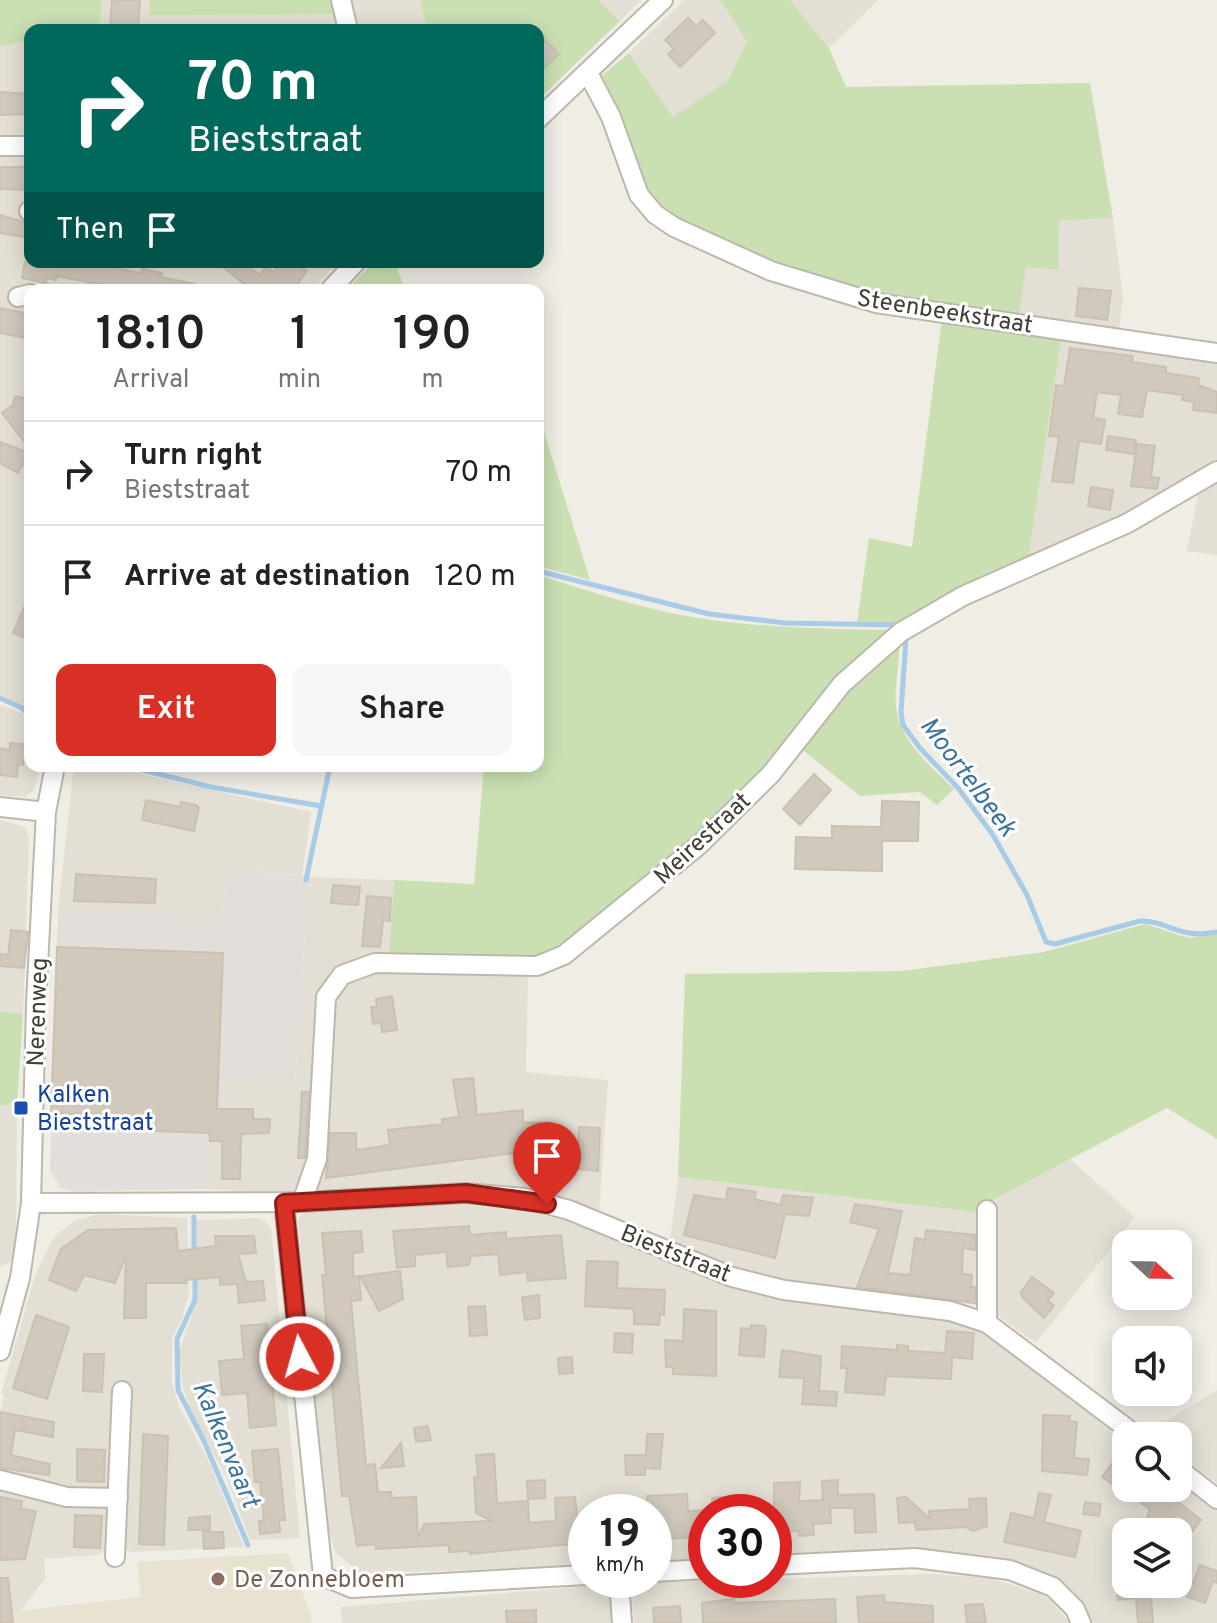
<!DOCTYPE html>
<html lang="en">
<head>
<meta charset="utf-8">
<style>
  body { margin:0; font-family:Overpass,sans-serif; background:#f6f6f6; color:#222; height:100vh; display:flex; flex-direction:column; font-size:30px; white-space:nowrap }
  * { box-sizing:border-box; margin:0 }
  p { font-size:26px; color:#767676 }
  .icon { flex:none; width:44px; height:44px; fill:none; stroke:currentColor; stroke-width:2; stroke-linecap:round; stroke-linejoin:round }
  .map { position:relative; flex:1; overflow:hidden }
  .sheet { position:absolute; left:24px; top:284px; width:520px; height:488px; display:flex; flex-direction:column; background:#fff; border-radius:16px; box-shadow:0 4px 20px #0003 }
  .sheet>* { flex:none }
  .top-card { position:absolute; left:24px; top:24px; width:520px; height:244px; border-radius:16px; box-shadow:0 4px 20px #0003; background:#00695c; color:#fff; overflow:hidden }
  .needle { width:52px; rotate:112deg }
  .buttons { position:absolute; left:1112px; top:1230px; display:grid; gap:16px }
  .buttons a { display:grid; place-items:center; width:80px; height:80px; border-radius:16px; background:#fff; box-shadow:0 4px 20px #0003; font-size:40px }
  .speed { position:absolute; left:568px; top:1494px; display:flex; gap:16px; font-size:40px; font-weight:700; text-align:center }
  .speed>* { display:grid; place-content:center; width:104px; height:104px; border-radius:50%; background:#fff; box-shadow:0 4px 20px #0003; line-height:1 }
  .speed small { font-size:20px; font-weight:400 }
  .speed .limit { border:12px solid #d22; background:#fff; color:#111 }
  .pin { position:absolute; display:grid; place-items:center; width:68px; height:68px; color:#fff; margin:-82px -34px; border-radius:50% 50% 50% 0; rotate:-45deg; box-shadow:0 0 8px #0007 }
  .pin .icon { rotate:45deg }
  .me { position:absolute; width:88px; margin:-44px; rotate:354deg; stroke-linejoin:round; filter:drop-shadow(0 0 6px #0008) }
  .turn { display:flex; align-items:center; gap:28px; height:168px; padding:0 32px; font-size:36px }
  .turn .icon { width:104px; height:104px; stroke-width:2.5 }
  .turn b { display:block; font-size:56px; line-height:68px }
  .then { display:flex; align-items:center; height:76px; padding:0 32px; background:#0003; gap:16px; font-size:30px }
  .eta { display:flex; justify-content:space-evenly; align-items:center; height:136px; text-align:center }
  .eta b { font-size:48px; font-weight:600; line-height:56px }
  .action { display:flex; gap:16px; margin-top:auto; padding:16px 32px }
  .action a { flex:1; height:92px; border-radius:16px; background:#d93025; color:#fff; font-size:32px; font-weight:600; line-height:92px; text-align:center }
  .action a+a { background:#f6f6f6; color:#222 }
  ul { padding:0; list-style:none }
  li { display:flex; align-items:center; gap:24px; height:104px; padding:0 32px; border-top:2px solid #e0e0e0 }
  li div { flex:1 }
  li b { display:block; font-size:30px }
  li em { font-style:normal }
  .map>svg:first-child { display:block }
</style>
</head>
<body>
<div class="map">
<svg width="1217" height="1623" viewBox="0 0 1217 1623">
  <rect width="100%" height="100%" fill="#f0ede5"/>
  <path fill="#e4dfd4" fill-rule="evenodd" d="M102 0H150L149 15 337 14 341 30H99Z
    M349 0H420L428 30H357Z
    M598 0H641L620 21Z
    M684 0H720L747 40 728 80 673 118 629 53Z
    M790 0H878L829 48Z
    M30 40V140H0V47Z
    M0 155H30V262H337L312 290H30V710L0 695Z
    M1113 218 1123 298 1119 330 1019 315 1026 266 1058 269 1059 219Z
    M1062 334 1217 360V464L1152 502 1028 560Z
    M1217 480V555L1187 551 1199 490Z
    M0 705 20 712 30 723V766H40L34 790 25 797 0 795Z
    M74 766H104L311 812 302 876 228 868 222 916 58 910Z
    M0 820 25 827 29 837 23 1014 0 1011Z
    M309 877 394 880 389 957 333 978 314 1157 298 1189 289 1193 204 1189V1136L223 1134 224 1081 295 1084Z
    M384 972 528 974 526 1072 608 1080 599 1213 518 1187 473 1183 312 1195 336 989 351 979Z
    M0 1105H17L16 1243 10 1262 0 1267Z
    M1070 1159 1135 1217 1036 1343 984 1306 779 1281 714 1260 670 1241 678 1177 983 1213 984 1204Z
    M490 1202 552 1213 757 1293 788 1300 940 1315 972 1323 1126 1436V1488H1178V1477L1217 1507V1623H1092L1073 1593 1058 1580 1021 1565 989 1558 879 1549 774 1557V1512H706V1561L654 1564V1512H586V1567L360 1573 335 1552 324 1513 298 1218 306 1212ZM1126 1532H1178V1584H1126Z
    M100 1214 187 1218 189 1292 182 1319 172 1338V1383L178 1404 208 1460 244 1547 132 1552 125 1550V1543L107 1542 106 1551 96 1555 44 1559 45 1579 10 1623H0V1415L4 1395 1 1394 35 1276 53 1238 76 1220Z
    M260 1218 271 1227 300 1538 250 1540 226 1476 193 1417 183 1388 179 1352 198 1297 195 1220Z
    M1217 1390V1484L1178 1453V1436H1156L1150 1431Z
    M930 1574 989 1578 1026 1589 1047 1597 1070 1623H634L632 1598 644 1583Z
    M588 1586 606 1589 611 1598 613 1623H342L341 1607Z"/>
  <path fill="#e2dfda" d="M228 868 309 877 295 1085 224 1081 223 1135 204 1136V1189L73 1191 61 1188 50 1171 58 910 222 916Z"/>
  <path fill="#e8e2d1" d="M288 1553 312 1618 310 1623H0V1613L141 1597 137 1562Z"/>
  <path fill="#cae0b2" d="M0 0H102L99 30H30V40L0 47Z
    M150 0H334L337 14 149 15Z
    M420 0H598L620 21 538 100V30H428Z
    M720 0H790L829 48 846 87 1090 83 1113 218 1059 220 1058 270 1026 267 1019 315 869 295 770 262 663 210 645 189 600 77 629 53 673 117 728 80 747 41Z
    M374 262H395L405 290H346Z
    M942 319 1062 334 1028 560 896 625 857 623 869 538 912 547Z
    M538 412 590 580 538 566Z
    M538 575C593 592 648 611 705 619 767 628 828 629 890 630L855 660 744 795 568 945 534 959 389 957 394 880 474 884 484 766H538Z
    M899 643C900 658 897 671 896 686 891 734 922 758 954 789L937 805 920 792 860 796 799 747 836 702Z
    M1145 924 1189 938 1217 934V1139L1167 1108 985 1204 984 1213 678 1177 685 974 902 971 1044 952Z
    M0 1011 23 1014 17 1105H0Z"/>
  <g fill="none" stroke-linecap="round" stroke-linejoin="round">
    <path stroke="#a8cbe7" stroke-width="5" d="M538 571 709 614 785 623 898 625
      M906 639 901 712 903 725 920 748 958 788 993 835 1027 895 1046 942 1055 944 1140 921C1167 920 1179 940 1217 932
      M0 698 22 708 30 717
      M126 766 211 787 321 806
      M306 880 330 766
      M194 1217V1255
      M195 1273V1300L177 1339 178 1390 204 1441 248 1545"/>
  </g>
  <path fill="#d0c9bc" stroke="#cac1b0" stroke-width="2" d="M112 0H140L138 30H110Z
    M688 18 696 26 703 20 715 33 680 67 668 54 674 49 665 40Z
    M538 33 559 54 538 73Z
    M0 92 30 94V114L0 115Z
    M0 167H30V190L0 189Z
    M0 215 30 224V238L0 233Z
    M25 262H86L141 273 142 269 162 273 161 277 195 284 194 290H127L57 276 56 280 47 278 46 283 22 278Z
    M216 262H242L260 275 266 266 273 272 282 262H294L307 271 293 290H252Z
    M1079 288 1111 291 1107 320 1076 316Z
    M0 308 30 314V339L0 333Z
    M1070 348 1133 356 1132 362 1166 367V373L1199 378 1198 385 1217 392V413L1193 410 1194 402 1182 400 1183 395 1147 390 1142 417 1118 414 1121 395 1097 392 1093 418 1105 420 1101 444 1079 441 1073 483 1052 481 1059 437 1049 436 1056 385 1064 386Z
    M15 396 30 400V449L2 413 13 405Z
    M1108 436 1136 440 1134 454 1106 450Z
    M0 442 29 453 18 473 0 463Z
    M1137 444 1155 446 1151 477 1159 478 1157 489 1131 486Z
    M1091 487 1113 490 1110 510 1088 506Z
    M30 594V640L13 633Z
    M10 743 30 745V759L23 758V765L18 764 17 777 0 775V748L10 750Z
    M814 774 831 790 800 825 783 809Z
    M146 800 180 807 181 802 196 805 199 808 194 831 142 820Z
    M882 801 919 802 918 841H882V871L795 869 796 837 832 838V826L881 827Z
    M76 874 156 879 155 903 74 901Z
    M333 885 360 887 358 905 331 903Z
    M367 896 391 898 390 921 383 920 380 947 362 946Z
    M11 930 28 932 24 968 0 966V954L8 955Z
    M57 947 223 953 217 1109H253V1119H270L269 1133 241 1134 240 1179H222V1141H210V1133L156 1131V1117L51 1113Z
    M392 996 397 1030 382 1032 381 1023 373 1024 371 1007H377L376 999Z
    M473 1078 477 1115 523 1110V1122L542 1123V1130H555V1146H578L579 1127 600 1128 598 1171 528 1164 529 1151 326 1178 330 1133H356V1150L390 1145 388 1130 443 1124 442 1119 459 1117 453 1080Z
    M302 1092H309L305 1158H298Z
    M728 1188 756 1192 754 1199 781 1205 783 1195 813 1198 809 1216 785 1214 775 1258 684 1235 694 1195 726 1200Z
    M855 1204 902 1211 888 1273 910 1275 915 1238 925 1240 926 1230 975 1235V1250L963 1248 962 1274 972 1275 971 1287H975V1303L857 1287 879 1229 850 1222Z
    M469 1226 470 1235 506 1232V1239L561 1235 566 1278 528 1281 527 1272 500 1275 498 1254 471 1256 469 1265 448 1267 446 1252 415 1255V1266L397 1268 393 1231Z
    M176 1228 178 1251 216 1246 215 1236H254L256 1253 238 1254 246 1282 263 1281 265 1300 239 1303 237 1284 220 1285V1277L186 1280V1283H146V1318H124L126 1255 115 1283 84 1275 76 1291 49 1280 61 1249 88 1230Z
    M361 1231 363 1252 353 1253V1277L359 1276 361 1300 351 1301 366 1465 375 1464 378 1492H391L392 1498 416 1497 418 1538 424 1524 492 1521 476 1513 474 1477H478L476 1455 494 1454 497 1503 528 1501 529 1523 556 1521 555 1498 575 1497 581 1543 470 1554 469 1551 449 1552V1545L376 1549 375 1544 357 1546 349 1496H342L322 1275H326L322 1233Z
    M587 1261 618 1262 617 1288 665 1290 664 1315 660 1314 659 1325 634 1324V1309L585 1306Z
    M400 1271 403 1299 379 1311 360 1276Z
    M1032 1277 1054 1293 1048 1301 1054 1306 1044 1318 1022 1297 1021 1292Z
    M539 1295 540 1318 525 1320 522 1297Z
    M485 1306 487 1335 470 1336 468 1307Z
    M684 1309 716 1311V1376L673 1374V1367H666L665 1340 683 1341Z
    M36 1315 69 1327 47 1399 13 1388Z
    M267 1324 276 1425 250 1428 247 1393 222 1395 219 1361 244 1359 241 1326Z
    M751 1325 764 1326 766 1330 764 1357 739 1355 741 1328 751 1329Z
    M947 1331 974 1333 972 1359 952 1357 951 1379 886 1376 884 1395 845 1392 847 1368H841L842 1346 897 1350V1345L908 1346V1351L945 1353Z
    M615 1333 633 1334 632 1353 614 1352Z
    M782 1350 821 1356 819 1391 837 1392 836 1406 802 1404 804 1378 779 1377Z
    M84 1354H104L102 1392 83 1391Z
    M572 1357 573 1373 559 1374 558 1358Z
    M0 1412 54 1422 53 1437 15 1430 11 1455 50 1464 49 1475 0 1468Z
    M1043 1415 1070 1416 1069 1421 1077 1422 1074 1458 1089 1459 1087 1475 1042 1471Z
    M428 1426 431 1440 416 1442 414 1428Z
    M143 1434 168 1436 164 1545 139 1544Z
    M647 1434H663L660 1469 645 1468V1475H626L625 1455H646Z
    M401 1443 404 1466 381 1468Z
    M77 1449 105 1450 104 1482 77 1481Z
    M278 1449 285 1520H279L280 1532 260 1534 259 1521H264L260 1482H255L252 1451Z
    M1117 1457 1126 1464V1488H1160L1201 1520 1178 1550V1532H1154L1145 1524 1150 1509 1102 1477Z
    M545 1480V1498L528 1499 527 1481Z
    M838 1480V1495L874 1494 876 1532 855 1533 854 1508H830L831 1523 813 1524 814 1535 799 1536V1531L774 1533V1483L800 1482 799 1501 823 1500 822 1481Z
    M1039 1493 1051 1495 1044 1522 1081 1531 1075 1557 1004 1542 1011 1513 1034 1518Z
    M687 1494 688 1511 706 1510V1537L654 1539V1512H647V1496Z
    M736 1496 737 1512H713L712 1498Z
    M0 1497 22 1501 21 1509 36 1511 25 1559 0 1560Z
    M906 1497 930 1519 929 1511 970 1509 969 1499 986 1498 987 1526 973 1531 966 1527 916 1530 915 1522 899 1523 897 1498Z
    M1085 1502 1101 1504 1099 1516 1083 1514Z
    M75 1515 102 1516 100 1548 74 1547Z
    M210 1516V1530H188L189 1518Z
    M203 1532H223L224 1548 204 1549Z
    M1200 1565 1217 1571V1583L1213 1581 1205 1603 1187 1597Z
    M0 1578H8L13 1623H0Z
    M1116 1584H1150L1153 1623H1138L1136 1598 1118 1600Z
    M884 1595 885 1602 933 1606V1623H859L857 1597Z
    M734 1599V1603L835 1599 836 1623H703L702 1603Z
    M983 1604 986 1623H967L965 1605Z
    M680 1606 681 1623H654L653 1608Z
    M536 1610V1623H507L506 1611Z"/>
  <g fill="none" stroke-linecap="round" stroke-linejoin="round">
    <defs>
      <path id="minor" d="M341 0 348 30
        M588 73 611 117 639 195 655 214 674 227 771 271 876 303 1217 353
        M538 119 663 0
        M0 146H30
        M29 211 30 212
        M330 290 356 262
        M18 297 30 294
        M0 807 46 812
        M302 1202 317 1159 326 997 342 975 375 963 537 966 564 955 699 845 771 774 842 684 901 632 963 596 1128 523 1217 471
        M31 1203 302 1202 466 1193 525 1198 569 1210 732 1277 784 1290 950 1311 987 1323 1137 1436
        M284 1203 323 1576 352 1588 586 1575
        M987 1323V1210
        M0 1351 20 1278 31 1203 36 1004 46 812 55 766
        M1178 1468 1217 1499
        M0 1480 67 1497 118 1498
        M115 1557 122 1391
        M774 1565 915 1558 1010 1570 1053 1587 1075 1609 1081 1623
        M654 1572 706 1569
        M619 1580 622 1623"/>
    </defs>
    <use href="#minor" stroke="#bdb8ac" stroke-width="22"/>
    <use href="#minor" stroke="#fff" stroke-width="18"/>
  </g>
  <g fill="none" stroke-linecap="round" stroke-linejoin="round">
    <defs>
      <path id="route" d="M300 1357 284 1203 466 1193 547 1204"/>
    </defs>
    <use href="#route" stroke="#8d1f18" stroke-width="20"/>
    <use href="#route" stroke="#d93025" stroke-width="14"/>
  </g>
  <rect fill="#1a4fb4" stroke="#fff" stroke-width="3" x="13" y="1100" width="16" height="16" rx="4"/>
  <circle fill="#8d6e63" stroke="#fff" stroke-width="3" cx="218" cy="1579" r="8"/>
  <g text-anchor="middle" stroke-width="6" stroke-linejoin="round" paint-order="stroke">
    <g font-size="24" fill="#423d35" stroke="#fff">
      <text transform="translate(945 311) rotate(9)" y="8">Steenbeekstraat</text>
      <text transform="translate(702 838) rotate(-43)" y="8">Meirestraat</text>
      <text transform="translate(37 1012) rotate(-88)" y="8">Nerenweg</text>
      <text transform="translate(676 1253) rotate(22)" y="8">Bieststraat</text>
    </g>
    <g font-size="24" fill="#164399" stroke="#fff" text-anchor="start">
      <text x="37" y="1102">Kalken<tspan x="37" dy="28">Bieststraat</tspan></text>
    </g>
    <g font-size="24" fill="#785e54" stroke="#fff" text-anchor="start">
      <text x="234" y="1587">De Zonnebloem</text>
    </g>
    <g font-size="26" font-style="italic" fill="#3c73a0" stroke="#fff">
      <text transform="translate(969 776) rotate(53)" y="9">Moortelbeek</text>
      <text transform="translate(227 1444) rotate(67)" y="9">Kalkenvaart</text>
    </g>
  </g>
</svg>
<div class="buttons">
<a><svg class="needle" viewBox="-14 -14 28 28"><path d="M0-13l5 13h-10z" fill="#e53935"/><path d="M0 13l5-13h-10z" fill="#767676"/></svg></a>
<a><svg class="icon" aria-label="sound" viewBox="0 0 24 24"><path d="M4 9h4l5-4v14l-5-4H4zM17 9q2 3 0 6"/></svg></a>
<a><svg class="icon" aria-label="search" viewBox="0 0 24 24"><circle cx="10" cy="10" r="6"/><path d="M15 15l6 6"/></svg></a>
<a><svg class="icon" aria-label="layers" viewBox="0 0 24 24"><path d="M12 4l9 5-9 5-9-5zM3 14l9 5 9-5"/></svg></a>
</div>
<div class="speed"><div>19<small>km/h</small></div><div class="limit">30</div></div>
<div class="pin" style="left:547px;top:1204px;background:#d93025"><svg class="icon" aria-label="arrive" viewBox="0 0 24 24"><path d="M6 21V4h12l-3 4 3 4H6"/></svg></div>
<svg class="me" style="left:300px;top:1357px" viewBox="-20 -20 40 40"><circle r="17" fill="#d93025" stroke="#fff" stroke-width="3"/><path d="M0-11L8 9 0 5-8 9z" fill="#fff"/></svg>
<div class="top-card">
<div class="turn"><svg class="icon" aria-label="right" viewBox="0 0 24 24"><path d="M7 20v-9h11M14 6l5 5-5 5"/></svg><div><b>70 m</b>Bieststraat</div></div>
<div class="then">Then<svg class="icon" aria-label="arrive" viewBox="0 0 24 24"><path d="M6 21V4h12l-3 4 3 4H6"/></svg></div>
</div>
<section class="sheet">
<div class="eta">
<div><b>18:10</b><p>Arrival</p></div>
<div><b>1</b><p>min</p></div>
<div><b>190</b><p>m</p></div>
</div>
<ul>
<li><svg class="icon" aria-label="right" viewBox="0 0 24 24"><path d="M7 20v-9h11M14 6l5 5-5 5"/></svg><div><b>Turn right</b><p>Bieststraat</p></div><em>70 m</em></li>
<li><svg class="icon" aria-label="arrive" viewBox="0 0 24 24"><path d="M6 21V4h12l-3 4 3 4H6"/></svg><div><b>Arrive at destination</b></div><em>120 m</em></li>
</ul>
<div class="action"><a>Exit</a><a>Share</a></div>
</section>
</div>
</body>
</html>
